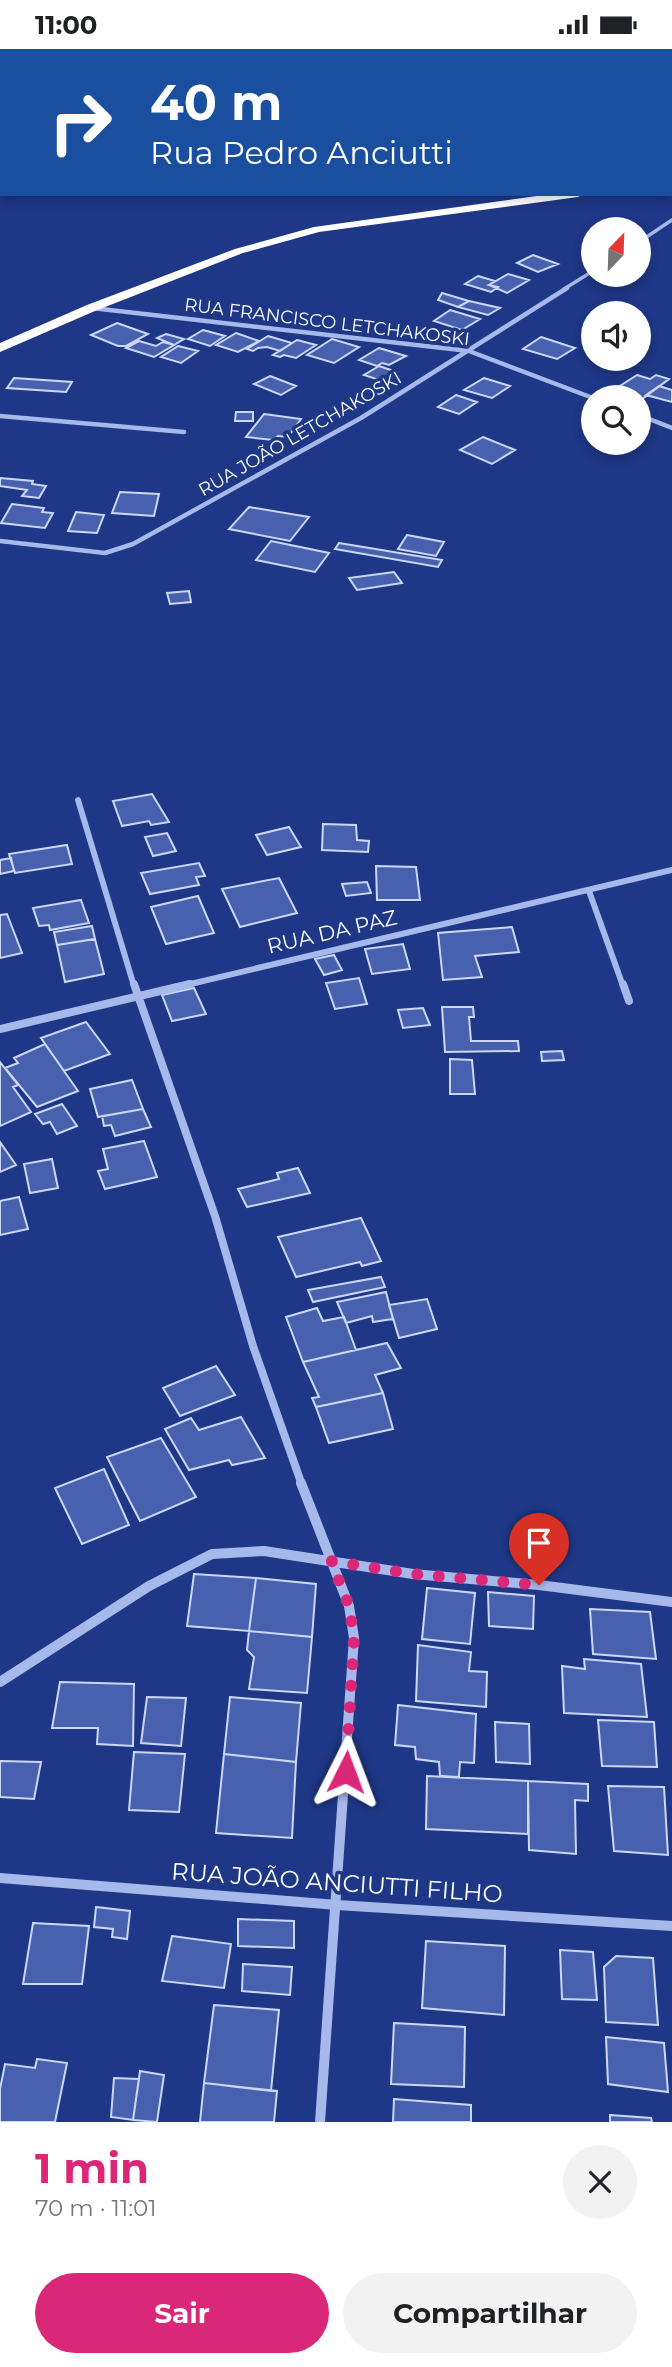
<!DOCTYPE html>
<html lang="pt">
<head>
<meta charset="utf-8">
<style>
  body { margin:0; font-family:Montserrat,sans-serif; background:#f2f2f2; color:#202124; height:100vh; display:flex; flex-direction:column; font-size:26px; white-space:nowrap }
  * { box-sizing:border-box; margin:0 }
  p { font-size:23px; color:#757577 }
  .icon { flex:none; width:38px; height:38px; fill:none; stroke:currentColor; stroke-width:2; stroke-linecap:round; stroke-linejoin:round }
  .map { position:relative; height:2073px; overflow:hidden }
  .side { display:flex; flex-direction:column; background:#fff; flex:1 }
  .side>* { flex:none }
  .top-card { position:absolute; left:0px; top:0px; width:672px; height:147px; box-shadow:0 4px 10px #0003; background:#1a4fa0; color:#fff; overflow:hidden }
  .needle { width:46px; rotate:23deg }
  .tools { position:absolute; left:581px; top:168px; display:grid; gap:14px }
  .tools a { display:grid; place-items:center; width:70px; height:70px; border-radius:50%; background:#fff; box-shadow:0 4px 10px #0003; font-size:35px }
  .pin { position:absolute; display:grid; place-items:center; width:60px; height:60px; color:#fff; margin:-72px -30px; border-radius:50% 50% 50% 0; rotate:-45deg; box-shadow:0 0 7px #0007 }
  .pin .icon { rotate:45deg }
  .me { position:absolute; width:77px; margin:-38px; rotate:3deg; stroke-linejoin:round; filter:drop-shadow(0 0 5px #0008) }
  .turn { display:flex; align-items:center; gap:24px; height:147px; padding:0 35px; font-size:32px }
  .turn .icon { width:91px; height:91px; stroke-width:2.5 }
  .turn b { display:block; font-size:49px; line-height:60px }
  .round { display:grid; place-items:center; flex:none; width:74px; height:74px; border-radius:37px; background:#f2f2f2 }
  .headline { display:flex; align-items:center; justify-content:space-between; height:119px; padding:0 35px }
  h1 { font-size:42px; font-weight:700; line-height:52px; color:#db2777 }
  .button { display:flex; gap:14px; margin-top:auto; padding:14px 35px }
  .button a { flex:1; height:80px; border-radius:42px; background:#db2777; color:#fff; font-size:28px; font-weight:700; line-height:80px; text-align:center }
  .button a+a { background:#f2f2f2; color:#202124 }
  .status { display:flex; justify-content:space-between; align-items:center; height:49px; padding:0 35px; background:#fff; direction:ltr }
  .status svg { height:19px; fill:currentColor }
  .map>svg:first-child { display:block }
</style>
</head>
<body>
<div class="status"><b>11:00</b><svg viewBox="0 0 49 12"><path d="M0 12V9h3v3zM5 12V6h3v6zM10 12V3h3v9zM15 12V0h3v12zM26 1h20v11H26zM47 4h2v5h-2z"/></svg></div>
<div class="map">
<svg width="672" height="2073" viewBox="0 0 672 2073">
  <rect width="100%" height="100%" fill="#1e3786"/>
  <path fill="#4761af" stroke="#ccd7f8" stroke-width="2" d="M533 206 558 215 538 223 517 214Z
    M508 225 529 231 507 244 489 236Z
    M478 227 495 232 489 236 498 238 491 243 465 235Z
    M442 244 469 252 458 258 438 251Z
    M469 252 500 259 488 266 458 258Z
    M450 261 480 270 462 281 434 272Z
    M117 274 148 285 126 297H118L91 286Z
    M203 281 225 287 210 297 188 290Z
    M236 284 259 292 238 303 216 296Z
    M166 285 184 290 174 296 157 289Z
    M268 287 292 294 280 302 267 298 258 299 253 302 247 300Z
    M541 288 575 299 557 310 523 300Z
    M332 290 359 298 334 314 307 306Z
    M297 291 316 296 296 309 284 306 280 308 273 306Z
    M139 292 156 297 163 293 174 296 154 308 126 299Z
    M178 297 198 302 181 314 161 308Z
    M379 299 406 307 389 316 382 314 377 317 359 311Z
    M379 317 397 323 382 332 364 326Z
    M637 326 650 330 656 326 669 330 642 350 615 340Z
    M270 327 296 337 281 346 254 335Z
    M14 329 72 333 66 343 7 339Z
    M484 329 510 337 492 349 464 341Z
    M659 337 672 341V353L646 346Z
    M456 346 477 353 459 365 438 358Z
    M236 363H253V372H235Z
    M264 365 301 370 288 388 278 387 273 391 246 388Z
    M483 388 515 401 492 415 460 401Z
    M0 429 33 432 32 435 46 437 39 449 22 447 27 441 0 437Z
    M120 443 159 445 154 467 112 464Z
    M12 455 44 459 42 463 53 464 45 479 1 474Z
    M249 458 309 468 290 492 229 480Z
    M76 463 104 466 97 484 68 482Z
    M407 486 444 493 436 507 398 500Z
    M271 492 329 504 315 523 256 511Z
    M339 494 442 511 438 518 335 500Z
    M394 523 402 534 357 541 349 529Z
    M189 542 191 553 170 555 167 544Z
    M152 745 169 773 151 776 149 772 122 777 113 752Z
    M323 775 356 776 357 791 369 792 368 803 322 801Z
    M289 778 301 798 267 806 256 786Z
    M167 784 176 802 153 807 145 788Z
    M67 796 72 815 15 824 9 805Z
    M11 809 14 822 0 825V811Z
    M199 814 205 827 196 828 199 836 150 845 141 824Z
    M376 817 416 818 420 851H377Z
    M279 829 297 864 240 878 222 840Z
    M367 833 371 844 346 847 342 835Z
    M198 847 214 884 166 895 151 858Z
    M81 851 89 874 50 881 49 876 39 877 33 859Z
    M7 865 22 904 0 909V866Z
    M92 877 95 890 57 896 54 883Z
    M512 878 519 903 475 907 482 928 443 931 438 884Z
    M95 890 104 925 65 933 57 896Z
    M403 895 410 920 372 925 365 900Z
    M334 906 342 921 324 926 315 910Z
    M359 929 367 955 335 960 326 934Z
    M194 939 206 965 172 972 162 946Z
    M442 958H473L474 968H469L471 992H518L519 1002 445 1003Z
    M423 959 430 976 403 979 398 961Z
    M86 973 110 1005 64 1022 41 989Z
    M45 995 78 1042 37 1058 5 1019 18 1014 14 1009Z
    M562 1002 564 1011 542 1012 541 1003Z
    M450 1010 472 1011 475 1045H450Z
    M0 1013 18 1036 13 1038 31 1063 0 1077Z
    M132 1031 143 1060 98 1068 90 1040Z
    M62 1055 77 1077 57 1085 50 1073 43 1075 35 1065Z
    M143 1060 151 1078 115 1087 111 1076 104 1077 102 1067Z
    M144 1092 157 1128 105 1140 98 1122 108 1120 103 1100Z
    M0 1093 16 1116 0 1123Z
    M52 1110 58 1139 30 1144 24 1115Z
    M298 1119 310 1144 247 1158 238 1140 279 1130 277 1124Z
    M19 1148 28 1180 0 1186V1152Z
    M361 1169 381 1212 362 1217 360 1213 296 1228 278 1188Z
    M381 1228 385 1238 313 1253 308 1241Z
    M386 1243 393 1270 373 1273 372 1267 346 1274 337 1253Z
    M427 1250 437 1280 399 1289 389 1256Z
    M317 1259 323 1272 344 1268 356 1301 303 1313 286 1268Z
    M387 1294 401 1319 375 1326 383 1344 316 1358 312 1349 319 1348 303 1313Z
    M216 1317 235 1346 180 1367 163 1339Z
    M383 1344 393 1380 329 1394 316 1358Z
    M241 1368 265 1409 232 1416 229 1411 189 1421 165 1380 191 1369 199 1381Z
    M161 1389 196 1448 140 1472 107 1408Z
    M104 1420 129 1476 82 1495 55 1439Z
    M194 1525 256 1529 249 1582 187 1577Z
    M256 1529 316 1535 312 1588 249 1582Z
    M427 1539 475 1544 470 1595 422 1590Z
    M488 1543 534 1547 533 1580 489 1577Z
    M590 1560 650 1563 656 1610 593 1605Z
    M249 1582 312 1588 307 1644 249 1640 254 1608 247 1601Z
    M418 1596 471 1603 469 1622 487 1623 486 1658 416 1652Z
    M584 1610 641 1615 647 1668 564 1664 562 1617 585 1620Z
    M60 1633 134 1635 133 1697 97 1695 98 1679H52Z
    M147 1648 186 1649 181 1697 141 1694Z
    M230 1648 301 1654 296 1713 224 1705Z
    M398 1656 476 1665 474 1714 460 1713 459 1728 440 1727 439 1713 416 1710 415 1698 395 1696Z
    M598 1671 654 1673 657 1718 602 1717Z
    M495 1673 529 1675 530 1715 496 1713Z
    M134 1703 185 1705 179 1763 129 1761Z
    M224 1705 296 1713 292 1789 216 1784Z
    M0 1712 41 1713 34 1750 0 1748Z
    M427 1727 528 1732V1785L426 1780Z
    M528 1732 588 1735V1752L575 1751 576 1805 529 1801Z
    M608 1737 664 1738 668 1806 614 1802Z
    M96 1858 130 1862 127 1890 112 1888 113 1880 94 1878Z
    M238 1870 294 1872V1899L238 1897Z
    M33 1874 89 1877 82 1935H23Z
    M172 1887 231 1895 224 1939 162 1932Z
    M426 1892 505 1897 504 1966 422 1959Z
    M560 1901 593 1903 597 1951 562 1950Z
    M616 1907 653 1909 658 1976 606 1973 604 1918Z
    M243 1915 292 1918 290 1946 242 1942Z
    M214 1956 279 1961 271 2042 204 2034Z
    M394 1974 465 1978 464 2038 391 2035Z
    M606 1988 664 1994 668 2043 608 2035Z
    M37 2010 67 2014 55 2073H0V2040L5 2015 35 2019Z
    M140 2022 164 2026 157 2073 133 2071Z
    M114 2029 139 2030 133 2071 111 2068Z
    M204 2034 277 2042 274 2073H200Z
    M394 2050 471 2056V2073H393Z
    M610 2066 651 2069 652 2073H610Z"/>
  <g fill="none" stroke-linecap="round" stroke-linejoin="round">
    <path stroke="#a7b8ea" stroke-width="3.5" d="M342 0 345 2
      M119 2 125 0
      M639 193 672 171
      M564 240 593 222"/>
    <path stroke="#a7b8ea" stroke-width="4.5" d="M92 259 469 302 593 349
      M639 366 672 379
      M0 367 184 383
      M0 492 105 504 133 495 361 369 567 239"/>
    <path stroke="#a7b8ea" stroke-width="6" d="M78 751 134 937
      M589 842 623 937
      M182 937 672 821"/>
    <path stroke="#a7b8ea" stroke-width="8" d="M134 935 215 1167 253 1297 302 1436
      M623 935 629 952
      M0 980 190 935"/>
    <path stroke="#a7b8ea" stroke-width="10" d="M301 1434 349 1557 354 1589 320 2073
      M0 1633 149 1537 212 1505 264 1502 413 1525 539 1536 672 1553
      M0 1829 337 1856 672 1877"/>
    <path fill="#fff" fill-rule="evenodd" d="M670 130H672V136H670Z
      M551 145H583L578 148 319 183 243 204 95 262 0 303V294L87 256 235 200 314 178Z"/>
  </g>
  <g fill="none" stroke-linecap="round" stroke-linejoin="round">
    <path stroke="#db2777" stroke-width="12" stroke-dasharray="0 21.6" d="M346 1723 354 1589 349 1557 331 1512 413 1525 539 1536"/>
  </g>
  <g text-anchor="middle" stroke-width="7" stroke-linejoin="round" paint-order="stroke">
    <g font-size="18" fill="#fff" stroke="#1e3786">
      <text transform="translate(327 273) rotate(7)" y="6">RUA FRANCISCO LETCHAKOSKI</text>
      <text transform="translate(300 385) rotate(-30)" y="6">RUA JOÃO LETCHAKOSKI</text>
    </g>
    <g font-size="21" fill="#fff" stroke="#1e3786">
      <text transform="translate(332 883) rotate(-13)" y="7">RUA DA PAZ</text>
    </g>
    <g font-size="24" fill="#fff" stroke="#1e3786">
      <text transform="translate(337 1834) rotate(4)" y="8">RUA JOÃO ANCIUTTI FILHO</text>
    </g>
  </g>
</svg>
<div class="tools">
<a><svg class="needle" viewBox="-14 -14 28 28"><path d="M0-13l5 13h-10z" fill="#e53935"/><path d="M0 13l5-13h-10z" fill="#757577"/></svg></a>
<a><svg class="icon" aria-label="sound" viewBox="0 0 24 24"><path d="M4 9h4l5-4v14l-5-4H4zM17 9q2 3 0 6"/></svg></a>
<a><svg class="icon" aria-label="search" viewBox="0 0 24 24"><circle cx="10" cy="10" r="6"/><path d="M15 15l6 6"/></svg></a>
</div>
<div class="pin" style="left:539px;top:1536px;background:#d93025"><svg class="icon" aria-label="arrive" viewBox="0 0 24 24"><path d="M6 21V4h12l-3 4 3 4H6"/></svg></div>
<svg class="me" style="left:346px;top:1723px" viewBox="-20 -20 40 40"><path d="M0-17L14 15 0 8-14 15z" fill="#db2777" stroke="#fff" stroke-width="4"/></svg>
<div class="top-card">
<div class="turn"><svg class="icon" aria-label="right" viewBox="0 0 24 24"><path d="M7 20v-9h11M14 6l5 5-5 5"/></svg><div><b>40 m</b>Rua Pedro Anciutti</div></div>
</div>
</div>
<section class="side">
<div class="headline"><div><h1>1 min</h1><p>70 m · 11:01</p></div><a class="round"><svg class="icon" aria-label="close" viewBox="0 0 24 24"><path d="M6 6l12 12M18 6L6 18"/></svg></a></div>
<div class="button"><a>Sair</a><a>Compartilhar</a></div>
</section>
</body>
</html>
